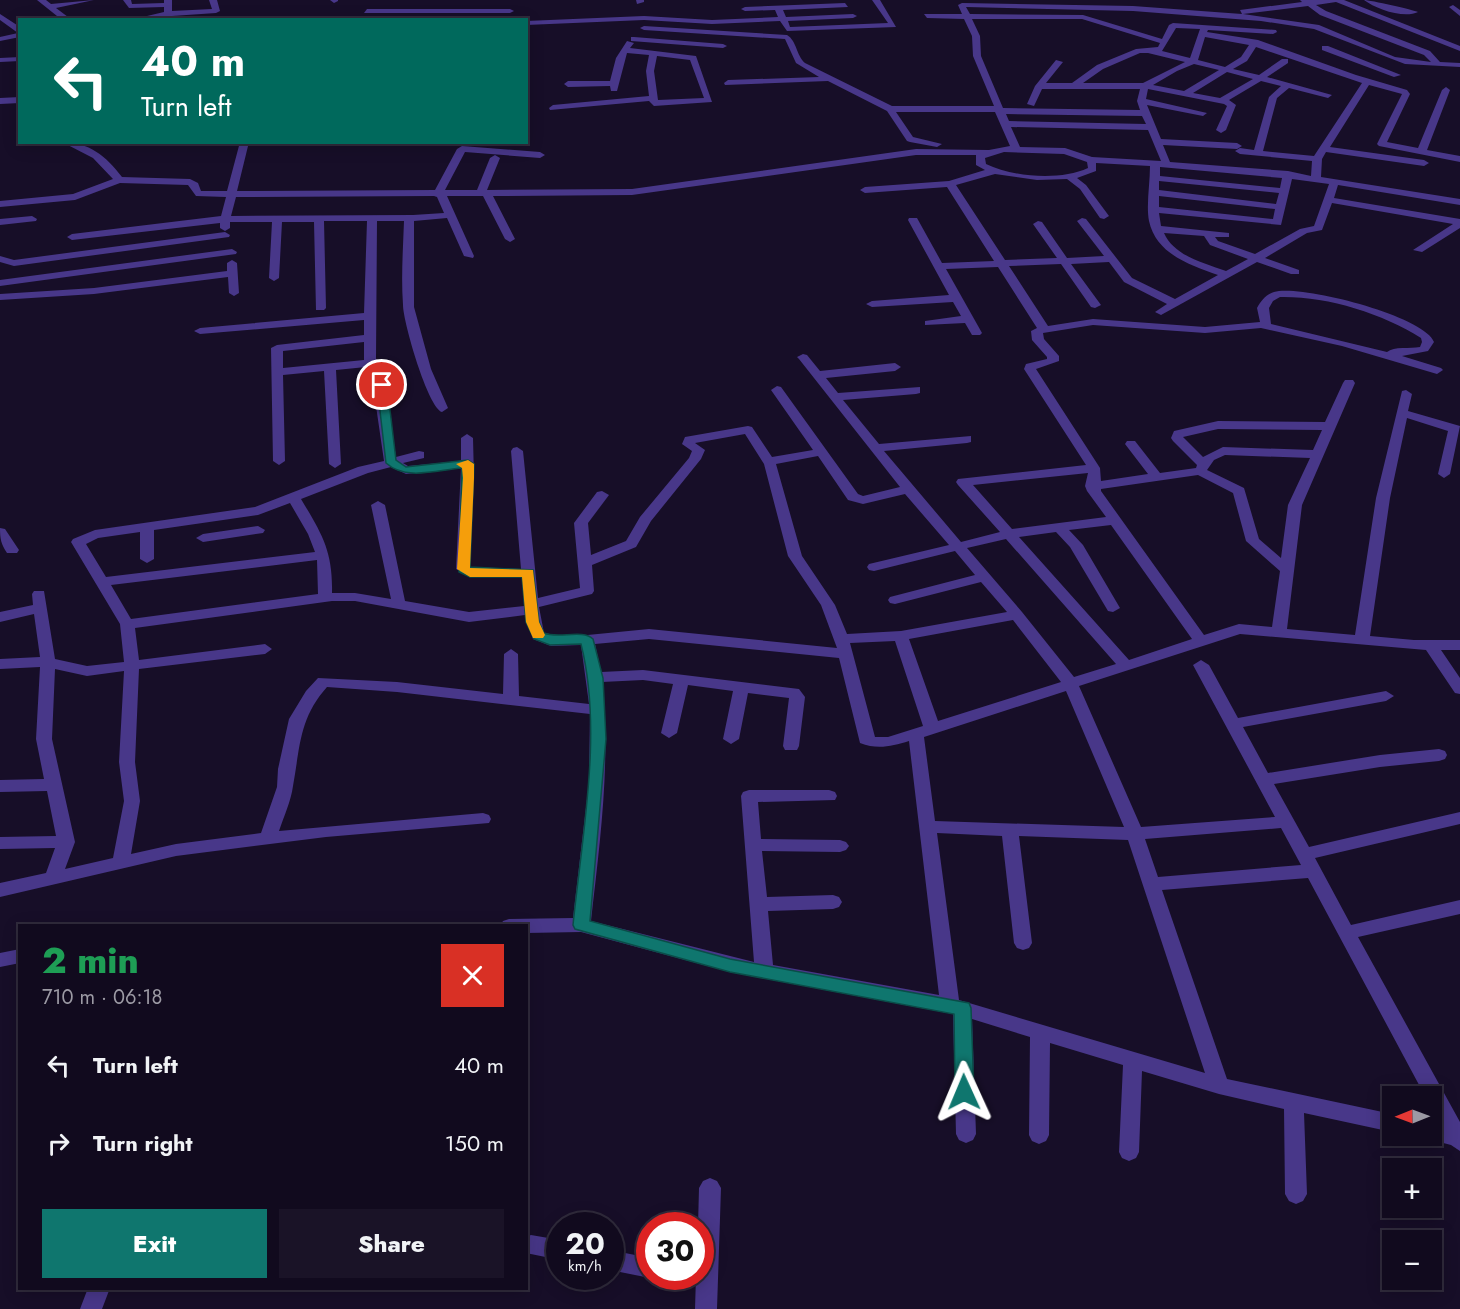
<!DOCTYPE html>
<html lang="en">
<head>
<meta charset="utf-8">
<style>
  body { margin:0; font-family:Jost,sans-serif; background:#1a1327; color:#f1f3f6; height:100vh; display:flex; flex-direction:column; font-size:22px; white-space:nowrap }
  * { box-sizing:border-box; margin:0 }
  p { font-size:20px; color:#9c9aa4 }
  .icon { flex:none; width:33px; height:33px; fill:none; stroke:currentColor; stroke-width:2; stroke-linecap:round; stroke-linejoin:round }
  .map { position:relative; flex:1; overflow:hidden }
  .panel { position:absolute; left:18px; top:924px; width:510px; height:366px; display:flex; flex-direction:column; background:#110a1e; border-radius:0px; box-shadow:0 3px 15px #0003,0 0 0 2px #302b3c }
  .panel>* { flex:none }
  .top-card { position:absolute; left:18px; top:18px; width:510px; height:126px; border-radius:0px; box-shadow:0 3px 15px #0003,0 0 0 2px #302b3c; background:#00695c; color:#fff; overflow:hidden }
  .needle { width:39px; rotate:269deg }
  .buttons { position:absolute; left:1382px; top:1086px; display:grid; gap:12px }
  .buttons a { display:grid; place-items:center; width:60px; height:60px; border-radius:0px; background:#110a1e; box-shadow:0 3px 15px #0003,0 0 0 2px #302b3c; font-size:30px }
  .speed { position:absolute; left:546px; top:1212px; display:flex; gap:12px; font-size:30px; font-weight:700; text-align:center }
  .speed>* { display:grid; place-content:center; width:78px; height:78px; border-radius:50%; background:#110a1e; box-shadow:0 3px 15px #0003,0 0 0 2px #302b3c; line-height:1 }
  .speed small { font-size:15px; font-weight:400 }
  .speed .limit { border:9px solid #d22; background:#fff; color:#111 }
  .pin { position:absolute; display:grid; place-items:center; width:51px; height:51px; color:#fff; margin:-26px; border:3px solid #fff; border-radius:50%; box-shadow:0 2px 6px #0007 }
  .me { position:absolute; width:66px; margin:-33px; rotate:359deg; stroke-linejoin:round; filter:drop-shadow(0 0 4px #0008) }
  .turn { display:flex; align-items:center; gap:21px; height:126px; padding:0 24px; font-size:27px }
  .turn .icon { width:78px; height:78px; stroke-width:2.5 }
  .turn b { display:block; font-size:42px; line-height:51px }
  .round { display:grid; place-items:center; flex:none; width:63px; height:63px; border-radius:0px; background:#1a1327 }
  .head { display:flex; align-items:center; justify-content:space-between; height:102px; padding:0 24px }
  h1 { font-size:36px; font-weight:800; line-height:45px; color:#1e9e55 }
  .primary-button { display:flex; gap:12px; margin-top:auto; padding:12px 24px }
  .primary-button a { flex:1; height:69px; border-radius:0px; background:#0f766e; color:#fff; font-size:24px; font-weight:800; line-height:69px; text-align:center }
  .primary-button a+a { background:#1a1327; color:#f1f3f6 }
  ul { padding:0; list-style:none }
  li { display:flex; align-items:center; gap:18px; height:78px; padding:0 24px }
  li div { flex:1 }
  li b { display:block; font-size:22px }
  li em { font-style:normal }
  .map>svg:first-child { display:block }
</style>
</head>
<body>
<div class="map">
<svg width="1460" height="1309" viewBox="0 0 1460 1309">
  <rect width="100%" height="100%" fill="#170e28"/>
  <g fill="none" stroke-linecap="round" stroke-linejoin="round">
    <path fill="#483789" fill-rule="evenodd" d="M37 0H46L51 4 94 0 56 8 72 20H62Z
      M123 0H131L132 4 164 3V0H172V11L212 9 209 0H217L220 11 216 13 172 16 171 20H163L164 17 130 20 164 12V7L129 8Z
      M330 0H338V1L334 3Z
      M636 0H644V2L637 4Z
      M872 0H880L896 27 787 31 780 21 712 24 644 20 526 25V21L644 16 712 20 778 17 775 10 745 11 741 9 745 7 845 3 848 7 783 10 786 17 853 14 857 16 853 18 788 21 790 27 888 23Z
      M1300 0H1344L1460 46V51L1336 2 1316 5 1326 11 1430 51 1440 62 1460 63V67L1405 64 1314 29 1261 21 1133 11 966 7 970 14 1083 15 1162 39 1169 25 1173 23 1276 30 1277 32 1273 34 1208 30 1207 32 1258 40 1356 75 1407 90 1410 94 1387 142 1418 148 1442 90 1446 87 1450 90 1427 150 1460 156V162L1379 146 1377 144 1402 94 1369 85 1330 147 1424 160 1429 163 1424 166 1326 152 1322 159 1321 177 1460 199V205L1338 185 1334 198 1460 219V228L1422 252 1413 250 1453 224 1332 203 1322 230 1307 233 1265 258 1299 270V274H1291L1257 262 1161 315 1155 312 1167 304 1124 282 1109 262 1071 264 1101 305 1095 308 1091 307 1061 264 1009 266 1048 326 1093 319 1205 327 1260 322 1257 308C1261 301 1265 295 1274 292 1300 284 1425 316 1434 342L1428 351 1402 356 1441 368 1443 370 1437 374 1342 346 1261 328 1205 333 1093 325 1043 333 1044 339 1059 356V361L1036 369 1100 468 1101 481 1148 474 1125 444 1127 441H1135L1160 473 1196 468 1197 465 1173 441 1171 438 1174 431 1218 421 1325 422 1343 383 1345 380H1353L1355 383 1302 505 1287 629 1355 635 1376 498 1402 391 1406 390 1412 394 1408 411 1460 426 1450 474 1444 478 1438 474 1448 431 1407 418 1390 498 1370 636 1414 640H1460V650H1441L1460 678V694L1455 693 1426 650 1240 634 1079 686 1141 827 1275 817 1193 665 1201 660 1209 665 1238 718 1386 691 1394 696 1386 701 1243 727 1268 773 1380 755 1439 749 1445 751 1447 755 1445 759 1439 761 1380 767 1274 784 1309 847 1460 812V824L1315 858 1351 925 1460 900V914L1358 937 1460 1122V1151L1451 1145 1424 1138 1422 1136H1431V1123L1440 1125 1431 1108V1096H1425L1308 878 1162 890 1227 1079 1392 1114V1132L1304 1113 1307 1194 1303 1201 1296 1204 1289 1201 1285 1194 1284 1109 1219 1094 1142 1071 1139 1152 1136 1158 1129 1161 1122 1158 1119 1152 1123 1065 1050 1043 1049 1135 1046 1141 1039 1144 1032 1141 1029 1135 1030 1037 972 1019 976 1134 973 1140 966 1143 959 1140 956 1134 953 1014 730 972 581 932 526 933V926H500L503 921 509 919 573 918 589 782 590 714 397 692 327 687C299 718 300 748 293 786 291 801 284 816 279 831L483 813 489 815 491 819 489 823 326 837 176 856 0 897V883L46 873 55 848 0 849V837L56 836 47 791 0 792V780L44 779 36 739 40 667 0 669V659L40 657 34 614 0 622V612L33 605 32 594 34 591H44L55 659 87 666 124 662 120 624 71 542 73 539 95 530 255 507 358 467 384 461 376 406V366L336 370 341 464 335 468 329 464 324 371 283 375 285 461 279 465 273 461 271 348 277 345 364 335V320L200 334 194 331 200 328 364 313 367 221H324L326 308 324 310H316L314 222H282L279 278 274 281 269 278 272 222H230V228L225 231 220 228V223L72 240 67 237 72 234 221 216 226 197 196 196 188 185 120 183 75 200 0 207V201L73 194 113 179 93 158 62 142C89 142 106 156 122 177L190 179 198 183 201 191H227L240 142H249L237 191 435 190 457 149 462 146 540 152 545 155 540 158 465 152 445 190H477L490 158 495 155 500 158 487 190 632 189 916 149 989 150 1010 146 995 112H896L913 137 942 144 937 147 910 142 907 141 887 111 828 81 725 85 724 83 728 80 819 77 796 63 785 39 644 30 640 28 644 26 787 35C797 41 796 55 805 63L892 106H994L973 56 972 36 964 19 927 18 924 14H962L958 5 962 3 1133 6 1242 14 1240 10 1302 2ZM1308 6 1320 15 1424 55 1431 62 1395 57 1319 25 1243 14ZM972 19H1082L1160 43 1158 47 1136 49 1097 65 1072 83H1046L1063 62 1056 60 1035 86 1027 104 1034 106 1042 89H1140L1137 101 1140 110 1003 108 981 56 980 36ZM1176 28 1200 29 1190 58 1162 51ZM1205 37 1249 45 1241 57 1225 67 1198 60ZM1256 47 1362 83 1314 156 1263 151 1277 98 1289 88 1328 98 1332 95 1267 77 1288 63V59H1282L1259 75 1233 69 1247 61ZM1140 53H1148L1185 62 1143 83H1083L1103 69ZM1194 64 1219 70 1184 91 1153 85 1177 71ZM1227 72 1253 79 1220 98 1193 93ZM1261 81 1281 86 1269 97 1254 150 1240 148 1235 151 1240 154 1312 161 1311 176 1288 171 1170 162 1163 145 1237 149 1242 146 1237 143 1161 139 1147 105 1203 116 1207 113 1146 99 1148 89 1224 104 1227 106 1216 130 1221 133 1226 130 1236 105 1229 100ZM1006 114 1142 116 1146 124 1009 121ZM1011 127 1148 130 1161 161 1092 157 1065 148 1020 147ZM1004 152 1064 154 1087 162 1088 168C1060 181 1013 177 986 164L985 158ZM916 155H976V165L985 170 949 181 865 187 860 190 865 193 947 187 994 261 942 263 917 218H909L908 220 949 295 872 301 866 304 872 307 953 302 961 316 925 321V325L965 323 972 335H980L982 333 946 269 998 267 1037 328 1031 331 1032 340 1047 357V359L1026 364 1024 369 1086 465 958 479 956 482 958 485 1000 532 961 542 884 451 967 443 971 442V436L879 444 843 400 916 394 920 393V387L838 393 826 378 895 371 901 367 895 363 820 371 807 355 803 354 797 357 799 359 900 487 863 496 858 494 781 387 777 386 771 390 813 450 772 457 752 427 748 426 685 437 682 444 692 451 689 458 640 517 626 541 591 555 588 523 609 495 602 491 597 492 574 523 580 588 538 598 523 451 517 447 513 448 511 451 521 569 470 567 474 478 473 438 467 434 461 438V461L408 466 403 463 424 458V452L419 451 396 457 388 406V364L376 359 377 221H404C403 249 401 277 403 305 403 322 428 408 442 412L448 408 431 369 414 307V221L447 218 464 256 473 258 474 256 447 196H483L505 239 510 242 515 239 493 196 632 195ZM1096 163 1150 166C1150 184 1146 205 1149 221 1156 254 1190 265 1218 275L1175 299 1132 278 1086 219 1082 218 1077 221 1104 256 1067 258 1042 222 1038 221 1033 224 1057 258 1005 260 956 185 995 174 1037 180 1067 179 1080 189 1100 218 1104 219 1109 216 1086 185 1077 178 1096 171ZM1160 167 1282 178 1280 188 1160 176ZM1292 179 1329 184 1314 226 1300 229 1255 254 1218 241 1215 237H1229V233L1161 226 1159 213 1281 225ZM1159 181 1279 193 1276 204 1159 190ZM434 196 437 197 444 213 413 215 231 216 236 197ZM1159 196 1275 209 1273 219 1159 207ZM1164 233 1204 236 1210 245 1248 259 1226 271C1204 263 1174 256 1164 233ZM1280 297C1326 296 1382 313 1421 338L1422 342 1420 347C1410 349 1394 346 1387 352L1271 324 1269 308 1273 301ZM364 342V360L283 368V351ZM1218 429 1322 430 1313 450 1223 447 1203 457 1183 437ZM745 434 764 464 788 556 821 605 837 648 649 629 567 637 544 633 539 607 592 594 594 591 592 565 636 547 651 521 701 459 705 450 695 443ZM1225 455 1310 458 1288 505 1281 558 1259 539 1244 488 1207 470 1214 460ZM818 456 848 500 863 504 905 494 949 545 869 564 867 567 869 570 874 571 955 551 975 575 890 597 888 600 890 603 895 604 981 582 1007 612 901 631 847 634 835 605 802 556 776 464ZM391 467 406 474 461 468 456 569 470 577H522L524 606 469 612 405 601 385 505 378 501 371 505 391 599 355 593H332C333 551 322 534 301 499L368 473ZM1088 473 1085 486 1087 491 1106 517 1012 529 973 485ZM1198 475 1233 493 1246 541 1280 571 1272 627 1239 624 1204 635 1101 491V489ZM290 503 308 534 315 552 106 577 86 544 98 538 140 532V559L147 563 154 559V530L258 515ZM1111 525 1192 639 1129 660 1019 537 1056 532 1070 547 1108 611 1113 612 1120 608 1083 545 1069 530ZM1006 539 1116 664 1074 677 1022 612 967 548ZM317 560 318 594 131 619 111 585ZM332 601H355L469 622 525 615 533 639 551 646 581 645 589 704 519 696 518 654 511 649 504 654 503 694 397 682 318 678 306 691 289 719 278 769 277 787 261 833 176 844 131 854 140 801 135 762 139 669 265 654 272 649 265 644 139 660 135 628ZM1013 620 1061 682 938 721 909 639ZM649 639 839 658 860 743C878 750 892 746 909 741L939 995 773 965 768 911 833 909 839 907 842 902 839 897 833 895 767 897 762 851 840 852 846 850 849 846 846 842 840 840 761 839 758 802 835 800 837 796 835 792 829 790H749L743 792 741 796 754 962 591 921C600 841 611 762 602 682L643 680 673 684 661 733 669 738 677 733 688 685 733 691 723 739 731 744 739 739 748 693 789 698 783 746 785 750H797L799 746 805 697 799 689 643 670 601 672 595 644ZM895 641 923 726 888 737H875L850 643ZM55 669 87 676 124 671 119 762 124 801 113 858 65 869 75 842 52 739ZM1066 691 1124 827 935 821 924 737ZM1281 828 1301 865 1158 877 1145 839ZM937 833 1002 836 1014 943 1017 948 1023 950 1029 948 1032 943 1019 836 1128 840 1205 1073 959 1000Z
      M1364 0C1370 0 1414 10 1418 12 1404 19 1376 9 1364 0Z
      M1453 5 1460 10V16L1449 7Z
      M367 9H510L514 11 510 13H364Z
      M0 14 20 27V37L0 41V37L18 33 0 20Z
      M634 37 723 44 727 46 723 48 631 41V37Z
      M627 41 634 43 630 48 696 56 712 102 654 106 649 101 550 110 549 108 553 105 649 96 646 71 649 55 627 53 617 91H611L610 86 568 87 564 84 568 81H610L616 58ZM657 56 690 60 704 98 658 100 654 71Z
      M1322 46H1328L1401 75 1394 77 1322 50Z
      M20 57V61L0 62V58Z
      M20 97V103L0 104V98Z
      M32 216 37 219 36 221 0 225V219Z
      M225 232 230 235 229 237 14 266 0 262V256L14 260Z
      M232 249 237 252 236 254 0 286V280Z
      M232 260 237 263 239 293 234 296 229 293 228 277 94 294 0 300V294L94 288 227 271V263Z
      M258 526 265 530 263 533 203 542 196 538 203 534Z
      M0 528 5 529 19 550 17 553H7C1 544 0 539 0 528Z
      M20 949V963L0 967V953Z
      M710 1178 717 1181 721 1188 717 1309H695L696 1276H700V1226H698L699 1188 703 1181Z
      M531 1235 560 1240V1260L526 1253V1237Z
      M610 1250 650 1258V1276H655L650 1278 610 1270Z
      M88 1288H110L102 1309H80Z"/>
  </g>
  <path fill="#0f766e" stroke="#0a4d48" stroke-width="1.5" d="M382 382 387 385 396 460 406 467 468 460 474 464 470 567 533 570 539 622 544 633C558 639 583 629 593 639L603 678 606 739 590 921 730 959 969 1003 971 1008 974 1092 971 1098 964 1100 958 1098 955 1092 954 1014 730 972 575 929 573 925C582 835 603 731 581 644L550 645 534 639 526 622 522 577H470L459 572 462 468C437 470 406 481 386 463L377 385Z"/>
  <path fill="#f59e0b" d="M468 460 474 464V478L470 568 533 570 539 622 545 635 543 638H533L526 622 522 577H470L457 569 463 478 462 468 456 464Z"/>
</svg>
<div class="buttons">
<a><svg class="needle" viewBox="-14 -14 28 28"><path d="M0-13l5 13h-10z" fill="#e53935"/><path d="M0 13l5-13h-10z" fill="#9c9aa4"/></svg></a>
<a>+</a>
<a>−</a>
</div>
<div class="speed"><div>20<small>km/h</small></div><div class="limit">30</div></div>
<div class="pin" style="left:382px;top:385px;background:#d93025"><svg class="icon" aria-label="arrive" viewBox="0 0 24 24"><path d="M6 21V4h12l-3 4 3 4H6"/></svg></div>
<svg class="me" style="left:964px;top:1092px" viewBox="-20 -20 40 40"><path d="M0-17L14 15 0 8-14 15z" fill="#0f766e" stroke="#fff" stroke-width="4"/></svg>
<div class="top-card">
<div class="turn"><svg class="icon" aria-label="left" viewBox="0 0 24 24"><path d="M17 20v-9H6M10 6l-5 5 5 5"/></svg><div><b>40 m</b>Turn left</div></div>
</div>
<section class="panel">
<div class="head"><div><h1>2 min</h1><p>710 m · 06:18</p></div><a class="round" style="background:#d93025;color:#fff"><svg class="icon" aria-label="close" viewBox="0 0 24 24"><path d="M6 6l12 12M18 6L6 18"/></svg></a></div>
<ul>
<li><svg class="icon" aria-label="left" viewBox="0 0 24 24"><path d="M17 20v-9H6M10 6l-5 5 5 5"/></svg><div><b>Turn left</b></div><em>40 m</em></li>
<li><svg class="icon" aria-label="right" viewBox="0 0 24 24"><path d="M7 20v-9h11M14 6l5 5-5 5"/></svg><div><b>Turn right</b></div><em>150 m</em></li>
</ul>
<div class="primary-button"><a>Exit</a><a>Share</a></div>
</section>
</div>
</body>
</html>
